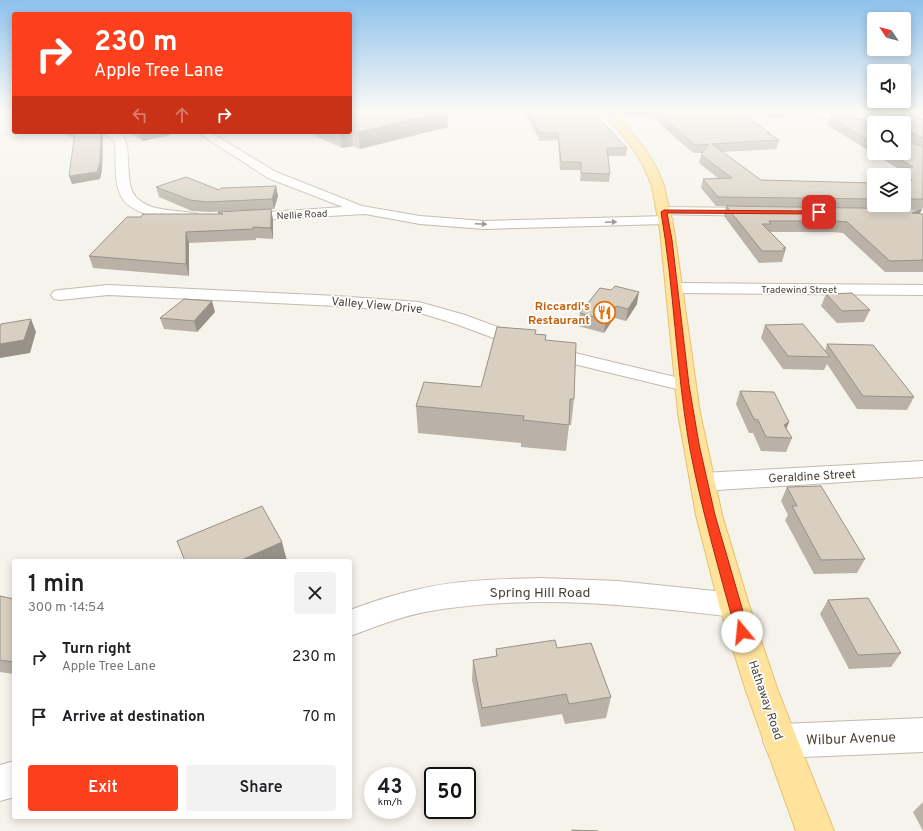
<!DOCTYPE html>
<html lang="en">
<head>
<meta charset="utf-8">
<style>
  body { margin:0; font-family:Overpass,sans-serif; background:#f2f2f2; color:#202124; height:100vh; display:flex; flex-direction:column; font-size:15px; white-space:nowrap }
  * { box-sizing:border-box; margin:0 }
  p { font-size:13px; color:#757577 }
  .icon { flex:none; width:22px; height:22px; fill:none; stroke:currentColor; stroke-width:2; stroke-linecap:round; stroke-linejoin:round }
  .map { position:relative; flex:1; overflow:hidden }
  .details { position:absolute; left:12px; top:559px; width:340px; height:260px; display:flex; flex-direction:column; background:#fff; border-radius:4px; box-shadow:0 2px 10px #0003 }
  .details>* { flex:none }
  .banner { position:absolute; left:12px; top:12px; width:340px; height:122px; border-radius:4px; box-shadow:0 2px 10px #0003; background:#fc3f1d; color:#fff; overflow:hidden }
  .needle { width:26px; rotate:305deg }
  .buttons { position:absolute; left:867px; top:12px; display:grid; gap:8px }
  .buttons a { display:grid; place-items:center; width:44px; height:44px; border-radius:4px; background:#fff; box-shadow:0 2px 10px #0003; font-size:20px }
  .speed { position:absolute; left:364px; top:767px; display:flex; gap:8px; font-size:20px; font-weight:700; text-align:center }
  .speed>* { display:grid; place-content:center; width:52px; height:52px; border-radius:50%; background:#fff; box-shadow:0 2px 10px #0003; line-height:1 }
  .speed small { font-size:10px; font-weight:400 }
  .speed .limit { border:2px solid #111; border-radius:6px; background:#fff; color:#111 }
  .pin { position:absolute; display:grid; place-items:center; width:34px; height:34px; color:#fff; margin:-17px; border-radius:8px; box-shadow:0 2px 6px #0006 }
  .me { position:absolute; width:44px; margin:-22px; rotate:343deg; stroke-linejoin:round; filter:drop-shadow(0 0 3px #0008) }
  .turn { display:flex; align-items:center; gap:14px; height:84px; padding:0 16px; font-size:18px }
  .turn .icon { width:52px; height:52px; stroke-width:2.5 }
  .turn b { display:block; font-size:28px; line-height:34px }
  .lanes { display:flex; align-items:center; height:38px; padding:0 16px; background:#0003; justify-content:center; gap:20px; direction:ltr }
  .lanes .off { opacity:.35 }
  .round { display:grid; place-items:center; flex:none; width:42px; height:42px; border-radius:4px; background:#f2f2f2 }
  .headline { display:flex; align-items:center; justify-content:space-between; height:68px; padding:0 16px }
  h1 { font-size:24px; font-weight:600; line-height:30px }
  .cta { display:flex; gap:8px; margin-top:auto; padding:8px 16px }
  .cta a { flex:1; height:46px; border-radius:4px; background:#fc3f1d; color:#fff; font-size:16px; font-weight:600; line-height:46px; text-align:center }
  .cta a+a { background:#f2f2f2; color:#202124 }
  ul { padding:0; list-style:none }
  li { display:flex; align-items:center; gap:12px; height:60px; padding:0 16px }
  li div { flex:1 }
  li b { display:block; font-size:15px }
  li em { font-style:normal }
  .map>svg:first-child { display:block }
</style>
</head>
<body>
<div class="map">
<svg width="923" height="831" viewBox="0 0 923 831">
  <rect width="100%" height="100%" fill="#f6f3ec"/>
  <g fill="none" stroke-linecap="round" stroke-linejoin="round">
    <defs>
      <path id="minor" d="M789 110C817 107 847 116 874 124V130L848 123 794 113Z
        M102 132C106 132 112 131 117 132 137 138 120 185 138 199 154 213 178 209 197 214L199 217 197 220C185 223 170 220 157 217 109 206 117 183 115 142Z
        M197 132H210L276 172 362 206 420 216 484 221 666 216 671 217 673 220 671 223 666 224 484 229 420 224 365 214 242 221 237 220 235 217 237 214 343 207 268 178Z
        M664 207 754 208 759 209 761 212 759 215 754 216 659 214 657 211 659 208Z
        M674 283 923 285V295L674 293 668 292 666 288 668 284Z
        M108 285 337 296 419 302 465 315 558 349 692 381 695 385 692 389 685 391 545 357 453 323 417 312 337 306 108 295 60 300 54 299 51 295 54 291 60 290Z
        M923 461V477L702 491 693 488 690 482 693 476 702 473Z
        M541 578 618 581 734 593 744 596 749 605 744 614 734 617C632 605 528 593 425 612 399 617 375 627 350 636V610C371 602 393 595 415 590 456 580 499 579 541 578Z
        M923 718V752L780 758 768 753 763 741 768 729 780 724Z
        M14 761V797L0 801V765Z"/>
      <path id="major" d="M602 110H612L645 149 656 167 664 186 674 230 700 413 722 515 749 605 778 691 834 831H796L746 691 719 605 696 515 678 413 660 230 652 186 644 167 634 150Z"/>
    </defs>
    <use href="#minor" stroke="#c2bbae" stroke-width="2"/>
    <use href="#major" stroke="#e6c16a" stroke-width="2"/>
    <use href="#minor" fill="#fff" fill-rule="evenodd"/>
    <use href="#major" fill="#ffe39c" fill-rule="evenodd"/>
  </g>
  <path fill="#bab2a6" d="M1 110H14V115Z
    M350 110 448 127 360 149 353 146 342 148 307 132H350Z
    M523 110H590L627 148 626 156H608L610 174 609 182 580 181 581 170H560L558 140 540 141Z
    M619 110H735L770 133V134L779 140 776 149 722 152 761 180 874 183V205H904V175H889L892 169 897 168 827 125 830 117 874 123V153H904V123H875L878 116 923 120V147L906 139V140L923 147V208H865L922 209 919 214H923V272H885L843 233 831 232H770L786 248 782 262 759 263 724 216 726 206H716L701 188 703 179 718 178 699 163 701 155 703 153H694L675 138 652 116H623Z
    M736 110H784L786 112 784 119Z
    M58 132H102L103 135 102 170 100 179 72 184 74 138Z
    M127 132H170V135L143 141Z
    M276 186 278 196 274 209 210 212 192 211 159 197 156 187 219 190Z
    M271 209 273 220V239L256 238V240L189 243V276L93 268 89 256 141 217 218 214V212Z
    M600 288 637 304 626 321 614 318 604 333 578 326 580 313Z
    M826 294 870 310 864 322 837 323 821 306Z
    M215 312 197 332 164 329 160 318Z
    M765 325 825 351 827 344 914 397 907 410 857 409 827 364 824 370 783 369 761 338Z
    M535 334 546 340 574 399 571 425H569L566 451 521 447V443L418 433 416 406 481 387Z
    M740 391 789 422 786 429 792 438 786 452 761 451 753 433H749L736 404Z
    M787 487 865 559 857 573 814 574 785 520 788 515 781 501Z
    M0 596 14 599V674L0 672Z
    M828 600 901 653 891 667 849 669 820 614Z
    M557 648 611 697 606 718 565 724 562 714 481 727 472 680 473 660 496 656V649Z
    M923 802V831L913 812Z"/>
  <path fill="#979187" d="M447 111 448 127 360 149 358 132Z
    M350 129H351L353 146 342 148 340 132H350Z
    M101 132H102L103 135 102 170 100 179 72 184 69 176Z
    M150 132H170V135L143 141 141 134Z
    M276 186 278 196 274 209 272 199Z
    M271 209 273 220V239L271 228Z
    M922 209 917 219 912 213Z
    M186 232 189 243V276L186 264Z
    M639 292 637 304 626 321 628 309Z
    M212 301 215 312 197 332 194 321Z
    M616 306 614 318 604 333 606 320Z
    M31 319 36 332 30 353 0 358V344Z
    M789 422 784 435V425Z
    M282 542 287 561H239Z"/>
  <path fill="#d8cfc1" stroke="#979187" d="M350 110H443L447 111 358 132 351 129H350Z
    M527 110H590L627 148H607L610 174 581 173V162H561L558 133H540Z
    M655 110H735L770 133H767L779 140 712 144 761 180 874 183V199L718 197 703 179 732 178 701 155 709 144 696 145 677 130Z
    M776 110H784L786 112Z
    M915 115 923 120V138L908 131 906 132V140L923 147V199H904V180H912L892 169 913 167 889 153H904V123H877L878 122V116Z
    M848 116 874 123V144L830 117Z
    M73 132H101L100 162 97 172 69 176 75 133Z
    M137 132H150L141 134Z
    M186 177 219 190 221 188 276 186 272 199 207 202 190 200 156 187Z
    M726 206 922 209 912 213 923 214V260L890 261 847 222 835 221H769L771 224H762L786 248H783L785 251H762Z
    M271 209V228L253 227V229L186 232V264L89 256 127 217H141L143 214H223L218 212Z
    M615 286 639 292 628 309 616 306 606 320 580 313 600 288 611 290Z
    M852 293 870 310 842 311 826 294Z
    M184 299 212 301 194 321 160 318Z
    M31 319 24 340 0 344V326L1 324Z
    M803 324 830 357 788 356 765 325Z
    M497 327 536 330 535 334 546 335 545 340 576 343 574 399H570L569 425 523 420 524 416 416 406 424 382 481 387Z
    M827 344 873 345 914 397 863 396Z
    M740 391 774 392 789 422 784 425 792 438 766 437 758 420 754 419Z
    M821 486 865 559 821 560 792 506H797L787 487Z
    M262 506 282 542 239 561H185L177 541Z
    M0 596 14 599V662L0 660Z
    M868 598 901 653 858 655 828 600Z
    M555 640 557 648 591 643 611 697 569 704 566 694 482 708 473 660 497 656 496 649Z
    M572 830 598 831H572Z"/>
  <defs><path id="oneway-solid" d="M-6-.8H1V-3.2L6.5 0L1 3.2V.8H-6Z"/></defs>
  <g fill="#9c9892">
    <use href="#oneway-solid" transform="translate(611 222) rotate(-2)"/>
    <use href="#oneway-solid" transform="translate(481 224) rotate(3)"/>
  </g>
  <linearGradient id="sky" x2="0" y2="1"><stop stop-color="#8fc1ec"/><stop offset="0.49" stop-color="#fbfaf6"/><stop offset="1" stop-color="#fbfaf6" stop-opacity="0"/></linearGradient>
  <rect width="923" height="226" fill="url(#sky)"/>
  <path fill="#fc3f1d" stroke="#a42913" d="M664 210 819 211 822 212 819 214 667 213 672 240 689 385 699 444 715 515 749 632 747 636 742 638 738 636 736 632C719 570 701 508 689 444 676 367 674 288 661 212Z"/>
  <defs>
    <symbol id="restaurant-ring" viewBox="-11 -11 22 22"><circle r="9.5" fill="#fff" stroke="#e8710a" stroke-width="1.5"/><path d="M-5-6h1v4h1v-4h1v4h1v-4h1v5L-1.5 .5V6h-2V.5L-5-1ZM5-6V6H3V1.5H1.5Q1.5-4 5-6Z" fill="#e8710a"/></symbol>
  </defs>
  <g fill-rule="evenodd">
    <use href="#restaurant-ring" x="592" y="300" width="25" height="25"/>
  </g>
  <g text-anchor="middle" stroke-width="3.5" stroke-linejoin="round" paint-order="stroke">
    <g font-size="10" fill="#4b4439" stroke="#fff">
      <text transform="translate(302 214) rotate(-3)" y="4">Nellie Road</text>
      <text x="799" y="293">Tradewind Street</text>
    </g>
    <g font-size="12" fill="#4b4439" stroke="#fff">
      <text transform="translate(377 305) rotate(5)" y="4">Valley View Drive</text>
      <text transform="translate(812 476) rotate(-3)" y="4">Geraldine Street</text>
      <text transform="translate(766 700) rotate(71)" y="4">Hathaway Road</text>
    </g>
    <g font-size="12" font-weight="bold" fill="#c56008" stroke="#fff" text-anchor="end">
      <text x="590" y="310">Riccardi's<tspan x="590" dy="14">Restaurant</tspan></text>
    </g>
    <g font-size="14" fill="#4b4439" stroke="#fff">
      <text x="540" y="597">Spring Hill Road</text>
      <text transform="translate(851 738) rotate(-2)" y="5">Wilbur Avenue</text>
    </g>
  </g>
</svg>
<div class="buttons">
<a><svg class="needle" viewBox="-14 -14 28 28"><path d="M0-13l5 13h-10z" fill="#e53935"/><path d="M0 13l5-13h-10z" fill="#757577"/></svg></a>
<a><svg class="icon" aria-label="sound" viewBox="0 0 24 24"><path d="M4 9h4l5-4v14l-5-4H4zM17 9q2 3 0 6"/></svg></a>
<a><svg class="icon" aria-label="search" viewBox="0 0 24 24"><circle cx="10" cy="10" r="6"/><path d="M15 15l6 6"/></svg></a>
<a><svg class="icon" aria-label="layers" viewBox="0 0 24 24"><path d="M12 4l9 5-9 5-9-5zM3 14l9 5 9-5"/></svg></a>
</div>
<div class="speed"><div>43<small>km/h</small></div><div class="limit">50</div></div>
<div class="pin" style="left:819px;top:212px;background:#d93025"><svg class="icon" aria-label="arrive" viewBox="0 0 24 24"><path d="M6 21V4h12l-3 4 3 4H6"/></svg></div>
<svg class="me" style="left:742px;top:632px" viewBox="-20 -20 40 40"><circle r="19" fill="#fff"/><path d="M0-13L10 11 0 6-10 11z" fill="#fc3f1d"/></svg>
<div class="banner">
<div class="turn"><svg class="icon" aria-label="right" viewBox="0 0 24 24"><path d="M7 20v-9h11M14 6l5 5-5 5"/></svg><div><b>230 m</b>Apple Tree Lane</div></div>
<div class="lanes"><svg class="icon off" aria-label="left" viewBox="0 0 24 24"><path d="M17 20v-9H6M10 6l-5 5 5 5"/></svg><svg class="icon off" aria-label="ahead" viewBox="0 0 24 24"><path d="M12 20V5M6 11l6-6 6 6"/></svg><svg class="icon" aria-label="right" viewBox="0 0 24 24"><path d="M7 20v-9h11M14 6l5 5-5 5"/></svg></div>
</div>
<section class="details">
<div class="headline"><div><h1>1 min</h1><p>300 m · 14:54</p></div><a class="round"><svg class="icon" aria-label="close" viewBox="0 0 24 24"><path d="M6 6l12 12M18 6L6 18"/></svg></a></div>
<ul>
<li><svg class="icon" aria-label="right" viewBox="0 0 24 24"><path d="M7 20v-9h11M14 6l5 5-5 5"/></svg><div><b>Turn right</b><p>Apple Tree Lane</p></div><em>230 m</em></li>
<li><svg class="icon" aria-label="arrive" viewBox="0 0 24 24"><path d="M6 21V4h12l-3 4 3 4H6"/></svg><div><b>Arrive at destination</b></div><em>70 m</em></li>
</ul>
<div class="cta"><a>Exit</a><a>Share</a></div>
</section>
</div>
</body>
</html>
